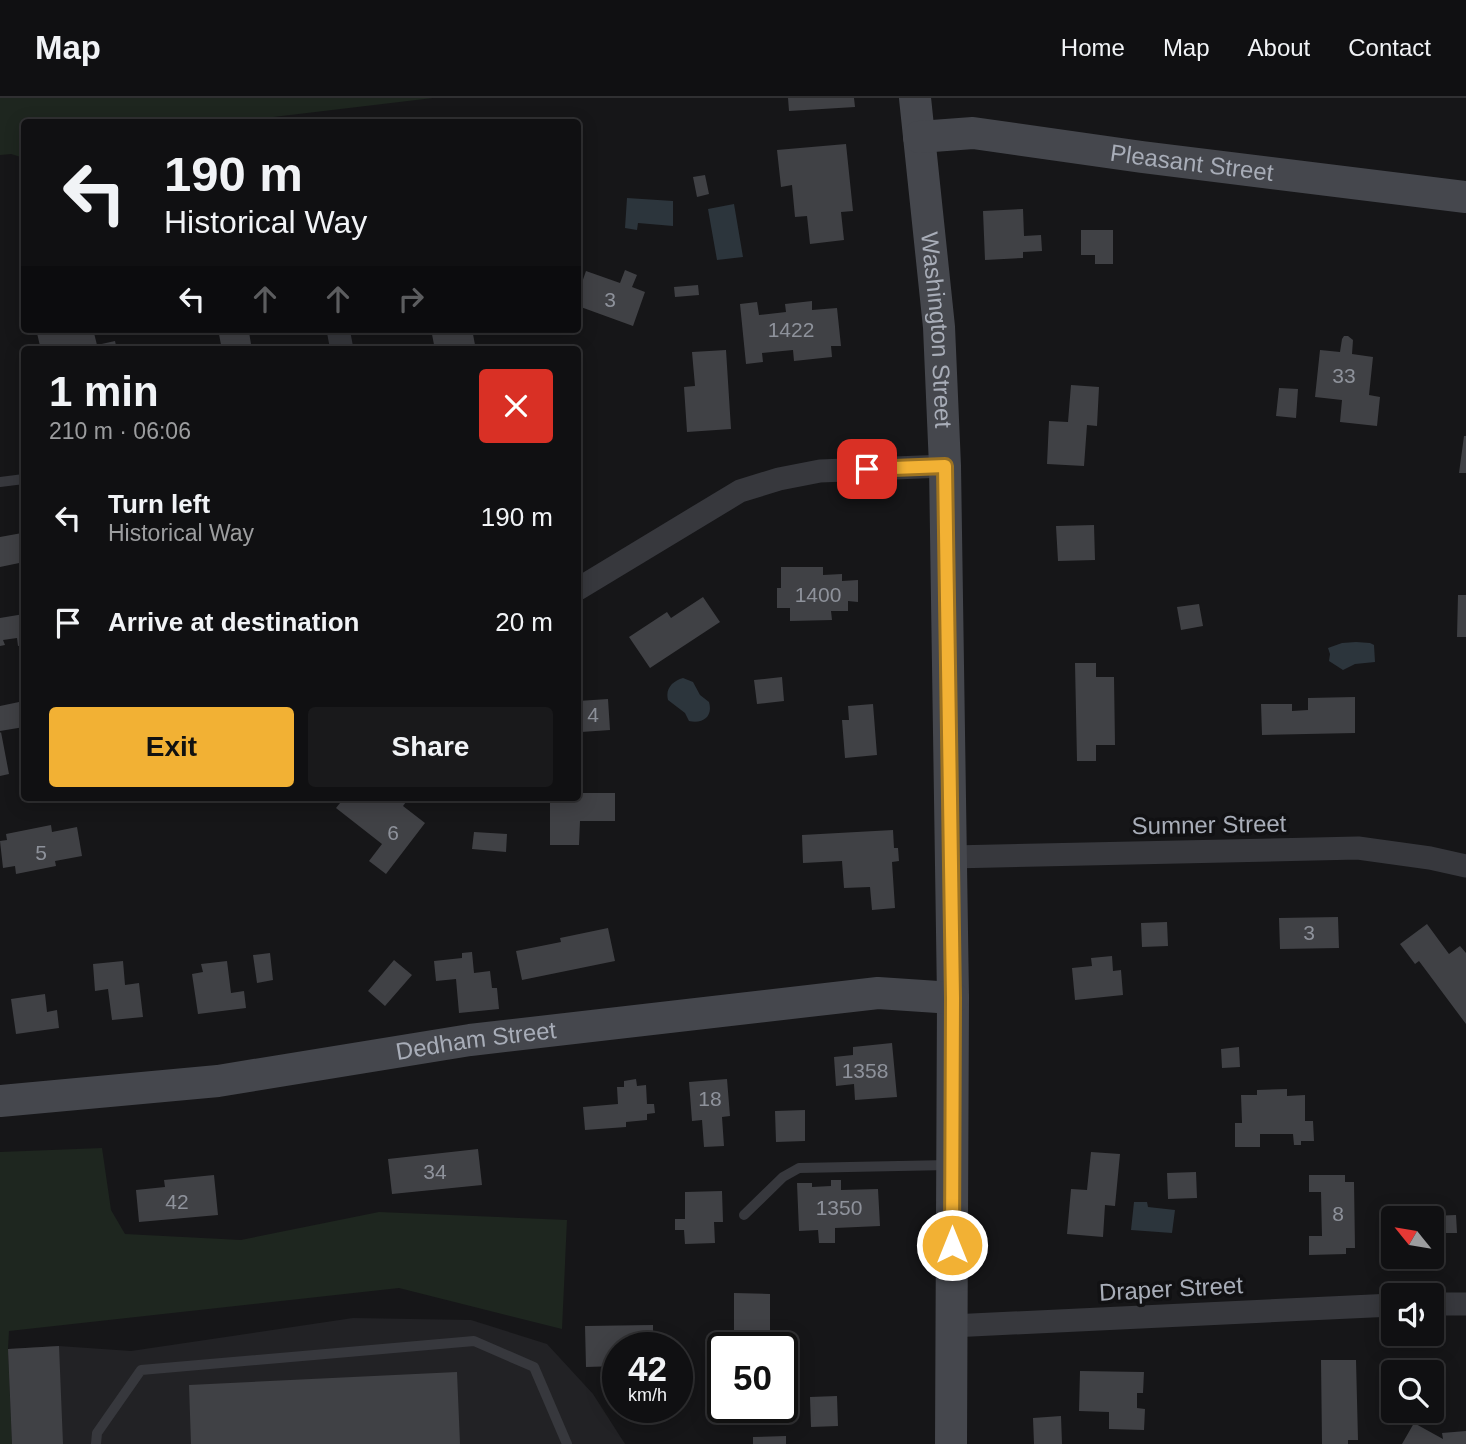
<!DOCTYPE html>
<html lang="en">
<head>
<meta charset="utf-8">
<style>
  body { margin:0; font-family:Arial,sans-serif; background:#19191b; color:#f1f3f6; height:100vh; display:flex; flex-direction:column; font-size:26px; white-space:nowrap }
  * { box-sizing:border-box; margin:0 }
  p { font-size:23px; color:#9c9d9f }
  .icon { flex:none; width:38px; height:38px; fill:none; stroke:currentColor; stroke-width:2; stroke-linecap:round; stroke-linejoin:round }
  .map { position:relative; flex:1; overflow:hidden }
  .sheet { position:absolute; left:21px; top:248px; width:560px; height:455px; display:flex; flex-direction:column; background:#101012; border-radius:7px; box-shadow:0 4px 18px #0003,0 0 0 2px #303032 }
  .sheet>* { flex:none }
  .hud { position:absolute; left:21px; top:21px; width:560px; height:214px; border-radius:7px; box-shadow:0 4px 18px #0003,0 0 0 2px #303032; background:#101012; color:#f1f3f6; overflow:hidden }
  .needle { width:46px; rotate:300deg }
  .fabs { position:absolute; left:1381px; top:1108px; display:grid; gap:14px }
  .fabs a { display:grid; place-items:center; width:63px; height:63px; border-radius:7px; background:#101012; box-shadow:0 4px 18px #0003,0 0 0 2px #303032; font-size:35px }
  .speed { position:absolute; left:602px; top:1234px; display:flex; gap:14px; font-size:35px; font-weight:700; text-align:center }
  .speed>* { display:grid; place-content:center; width:91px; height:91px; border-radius:50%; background:#101012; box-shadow:0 4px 18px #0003,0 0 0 2px #303032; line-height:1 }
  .speed small { font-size:18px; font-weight:400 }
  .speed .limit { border:4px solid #111; border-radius:10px; background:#fff; color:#111 }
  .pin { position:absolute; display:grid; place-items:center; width:60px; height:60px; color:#fff; margin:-30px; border-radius:14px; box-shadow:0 4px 10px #0006 }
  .me { position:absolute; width:77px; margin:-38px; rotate:0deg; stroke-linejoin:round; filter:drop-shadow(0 0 5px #0008) }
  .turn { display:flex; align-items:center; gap:24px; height:147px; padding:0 28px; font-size:32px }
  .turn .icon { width:91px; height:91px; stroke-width:2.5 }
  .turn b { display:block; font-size:49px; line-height:60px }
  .lanes { display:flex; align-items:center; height:66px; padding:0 28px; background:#0003; justify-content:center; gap:35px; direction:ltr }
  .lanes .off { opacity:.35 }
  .round { display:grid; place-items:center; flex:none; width:74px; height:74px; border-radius:7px; background:#19191b }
  .summary { display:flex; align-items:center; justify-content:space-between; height:119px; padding:0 28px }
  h1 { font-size:42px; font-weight:700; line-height:52px }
  .cta { display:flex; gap:14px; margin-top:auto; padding:14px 28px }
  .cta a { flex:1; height:80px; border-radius:7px; background:#f2b134; color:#111; font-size:28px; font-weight:700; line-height:80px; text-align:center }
  .cta a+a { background:#19191b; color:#f1f3f6 }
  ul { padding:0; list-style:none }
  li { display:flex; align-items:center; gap:21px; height:105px; padding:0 28px }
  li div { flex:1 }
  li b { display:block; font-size:26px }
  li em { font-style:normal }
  header { display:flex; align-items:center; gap:42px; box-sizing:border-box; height:98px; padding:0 35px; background:#101012; border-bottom:2px solid #303032 }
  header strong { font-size:33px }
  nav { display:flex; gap:38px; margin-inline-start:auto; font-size:24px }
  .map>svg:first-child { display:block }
</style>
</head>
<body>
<header>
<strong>Map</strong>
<nav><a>Home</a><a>Map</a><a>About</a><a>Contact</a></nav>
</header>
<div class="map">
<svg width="1466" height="1346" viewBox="0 0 1466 1346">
  <rect width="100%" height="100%" fill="#161618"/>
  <path fill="#222225" d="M353 1220 471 1222 547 1246 593 1296 625 1346H12L8 1251 59 1248 131 1253Z"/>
  <path fill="#1e261f" d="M0 0H433L265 20 262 24H24V60L11 56 0 57Z
    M102 1050 111 1112 125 1136 241 1142 379 1114 567 1122 562 1231 399 1190 9 1233 8 1251 12 1346H0V1054Z"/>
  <path fill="#2c353c" d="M627 100 673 103V128L638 125 637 132 625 130Z
    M734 106 743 159 717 162 708 111Z
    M1356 544 1370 545 1374 547 1375 564 1355 566 1343 572 1329 563 1330 556 1328 550 1342 545Z
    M683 580 693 584 700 597 709 604C713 618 704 626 689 623L685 615 668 602C665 590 673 583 683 580Z
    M1134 1104H1147L1148 1109 1175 1112 1172 1135 1131 1132Z"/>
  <path fill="#404145" d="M788 0H854L855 9 789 13Z
    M846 46 853 113 841 114 844 142 810 146 807 118 795 119 792 87 781 89 777 52Z
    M705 77 709 96 697 99 693 79Z
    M1023 111 1024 138 1041 137 1042 153 1023 154V160L985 162 983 113Z
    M1081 132H1113V166H1095V157H1081Z
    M625 172 637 177 632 189 645 194 633 228 578 208V196L586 173 620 185Z
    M698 187 699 197 675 199 674 189Z
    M812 203V212L837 210 841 248H831L832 259 794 263 793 252 762 255 763 264 746 266 740 206 757 204 759 217 786 214 785 206Z
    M36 231H93L97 247 115 243 117 252H41Z
    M218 231H255V232L249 234 252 252H222Z
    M431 231H472L476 252H435Z
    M1344 238H1348L1353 242 1352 256 1373 259 1369 297 1380 299 1377 328 1340 324 1342 302 1315 299 1320 252 1340 254 1342 241Z
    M726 252 731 331 687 334 684 289 695 288 692 254Z
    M1071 287 1099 289 1097 328 1087 327 1084 368 1047 366 1049 323 1068 324Z
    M1279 290 1298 291 1296 320 1276 318Z
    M1464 338H1466V375H1459Z
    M1094 427 1095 462 1058 463 1056 428Z
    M22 435 24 447V464L0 469V439Z
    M781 469H823V477L842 476V483L858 482V504L848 503V513H831L832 522 790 523V510H777V490H781Z
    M1458 497H1466V539H1457Z
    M703 499 720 524 650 570 629 539 667 514 671 520Z
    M1199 506 1203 528 1181 532 1177 509Z
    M24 516V547L18 548 17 540 3 542 5 547 0 548V520Z
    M1075 565H1096V579H1114L1115 647H1096V663H1077Z
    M782 579 784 603 757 606 754 582Z
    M1355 599V635L1262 637 1261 606H1292V613L1308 612V600Z
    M608 601 610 632 581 634 582 643H578V603Z
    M19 604 24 629 0 633V608Z
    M873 606 877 657 845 660 842 622H849L848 608Z
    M1 634 9 676 0 678V635Z
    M578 695H615V723H580L579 747H550V700H578Z
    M344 700H401L406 704 403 708 425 725 386 776 369 763 382 746 336 710Z
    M51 727 52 734 77 729 82 758 55 763 56 768 16 776 15 768 3 770 0 743 7 742 6 736Z
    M893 732 894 750H898L899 763 892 764 895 810 872 812 870 789 844 790 842 763 803 765 802 737Z
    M474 734 507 736 506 754 472 751Z
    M1338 819 1339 850 1280 851 1279 820Z
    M1167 824 1168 848 1142 849 1141 825Z
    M1427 826 1449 856 1460 848 1466 855V926L1419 863 1415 866 1400 846Z
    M608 830 615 863 522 882 516 853 561 844 560 840Z
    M472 854 474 875 490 873 492 890H497L499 911 459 915 456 881 436 883 434 863 462 860V855Z
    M270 855 273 882 257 885 253 857Z
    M1112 858 1113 873 1121 872 1123 897 1075 902 1072 870 1092 868 1091 860Z
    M394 862 412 877 385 908 368 893Z
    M123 863 125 887 139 885 143 919 112 922 108 891 95 893 93 866Z
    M227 863 231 895 244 893 246 910 198 916 192 876 203 874 201 866Z
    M45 896 47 914 57 912 59 930 16 936 11 901Z
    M892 945 897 999 855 1002 854 986 836 988 834 959 853 957V949Z
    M1239 949 1240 969 1222 970 1221 951Z
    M636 981 637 988 646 987 647 1006H654L655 1015 647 1016V1022L626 1024V1029L585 1032 583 1009 618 1006 617 989H624V983Z
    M727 981 730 1018 722 1019 724 1048 704 1049 702 1022 692 1023 689 984Z
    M1287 991V998L1305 997V1023H1313L1314 1043H1301V1047H1294L1293 1036H1260V1049H1235V1025H1242L1241 997H1257V992Z
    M805 1012V1043L776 1044 775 1013Z
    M478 1051 482 1087 392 1096 388 1061Z
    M1091 1054 1120 1056 1115 1108 1105 1107 1103 1139 1067 1136 1071 1091 1087 1092Z
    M1196 1074 1197 1100 1168 1101 1167 1075Z
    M214 1077 218 1117 139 1124 136 1092 165 1089 164 1082Z
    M1309 1077H1345V1084H1354L1355 1150H1346V1156L1309 1157V1138H1322L1321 1094H1309Z
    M831 1082H841V1092L878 1091 880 1128 835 1130V1145H819L818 1132 799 1133 797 1085H812V1089L831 1088Z
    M722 1093 723 1124H714L715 1145 685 1146 684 1132H675V1121H685V1094Z
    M1456 1117 1457 1135H1443L1444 1152H1432V1118Z
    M734 1195 770 1196V1250H723V1259H720V1240H734Z
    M653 1227V1243L638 1244V1250H618V1268L586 1269 585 1228Z
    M59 1248 63 1346H12L8 1251Z
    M686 1260 688 1276 677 1277V1261Z
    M1321 1262H1356L1358 1342H1348V1346H1322Z
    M1080 1273 1144 1274 1143 1295H1137V1310L1145 1311 1144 1332 1109 1331V1314L1079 1313Z
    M457 1274 460 1346H191L189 1287Z
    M837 1298 838 1328 811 1329 810 1299Z
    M1061 1318 1062 1346H1034L1033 1320Z
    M1414 1325 1443 1341 1442 1335 1466 1333V1346H1402Z
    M786 1338V1346H753V1339Z"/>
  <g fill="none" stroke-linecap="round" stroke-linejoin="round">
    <path stroke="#37383d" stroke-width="10" d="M0 384 24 381
      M744 1117 783 1079 799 1070 949 1067
      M96 1346 97 1335 141 1272 474 1243 534 1269 567 1346"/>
    <path stroke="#37383d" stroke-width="23" d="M338 231 342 252
      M578 491 740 393 779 381 820 373 945 368
      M951 759 1358 750 1430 760 1466 768
      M1432 1206H1466
      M951 1228 1393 1207"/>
    <g stroke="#45474d" stroke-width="32">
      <path id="s1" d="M915 0 939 229 945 368 953 900 951 1346"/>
      <path id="s2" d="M919 39 973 35 1142 59 1466 99"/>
      <path id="s3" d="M0 1003 218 983 470 942 878 895 953 900"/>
    </g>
  </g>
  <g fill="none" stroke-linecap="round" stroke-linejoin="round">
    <defs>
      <path id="route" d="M867 371 945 368 953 900 952 1147"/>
    </defs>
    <use href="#route" stroke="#9d7322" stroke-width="18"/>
    <use href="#route" stroke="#f2b134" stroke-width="12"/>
  </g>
  <g text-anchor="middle" stroke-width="7" stroke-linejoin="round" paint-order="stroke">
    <g font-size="21" fill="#8e929b">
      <text x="610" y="209">3</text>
      <text x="791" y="239">1422</text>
      <text x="1344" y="285">33</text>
      <text x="818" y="504">1400</text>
      <text x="593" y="624">4</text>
      <text x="393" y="742">6</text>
      <text x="41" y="762">5</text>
      <text x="1309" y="842">3</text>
      <text x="865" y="980">1358</text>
      <text x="710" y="1008">18</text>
      <text x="435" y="1081">34</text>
      <text x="177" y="1111">42</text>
      <text x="839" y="1117">1350</text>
      <text x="1338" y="1123">8</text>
    </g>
    <g font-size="24" fill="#a8adb8" stroke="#111113">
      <text dy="8" stroke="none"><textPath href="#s2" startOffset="275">Pleasant Street</textPath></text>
      <text dy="8" stroke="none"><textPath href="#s1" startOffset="233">Washington Street</textPath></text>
      <text transform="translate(1209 727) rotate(-1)" y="8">Sumner Street</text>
      <text dy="8" stroke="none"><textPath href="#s3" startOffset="480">Dedham Street</textPath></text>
      <text transform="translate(1171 1191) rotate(-3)" y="8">Draper Street</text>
    </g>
  </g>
</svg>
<div class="fabs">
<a><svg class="needle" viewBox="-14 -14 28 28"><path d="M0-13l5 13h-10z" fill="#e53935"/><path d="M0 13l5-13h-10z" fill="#9c9d9f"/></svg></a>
<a><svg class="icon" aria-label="sound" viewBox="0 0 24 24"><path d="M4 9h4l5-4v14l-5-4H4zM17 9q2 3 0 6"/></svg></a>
<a><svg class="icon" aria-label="search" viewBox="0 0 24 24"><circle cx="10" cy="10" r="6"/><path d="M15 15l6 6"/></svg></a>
</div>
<div class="speed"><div>42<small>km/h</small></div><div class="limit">50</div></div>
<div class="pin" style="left:867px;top:371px;background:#d93025"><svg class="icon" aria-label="arrive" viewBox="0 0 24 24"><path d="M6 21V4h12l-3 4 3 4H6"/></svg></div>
<svg class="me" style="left:952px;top:1147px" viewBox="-20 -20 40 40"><circle r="17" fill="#f2b134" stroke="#fff" stroke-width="3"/><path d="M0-11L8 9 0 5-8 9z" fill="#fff"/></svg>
<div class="hud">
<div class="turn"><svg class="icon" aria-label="left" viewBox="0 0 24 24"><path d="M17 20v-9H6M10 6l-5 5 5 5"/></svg><div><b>190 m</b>Historical Way</div></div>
<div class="lanes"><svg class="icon" aria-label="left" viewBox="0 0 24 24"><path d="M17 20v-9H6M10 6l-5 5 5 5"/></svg><svg class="icon off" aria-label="ahead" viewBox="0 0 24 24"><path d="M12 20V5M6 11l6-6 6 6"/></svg><svg class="icon off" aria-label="ahead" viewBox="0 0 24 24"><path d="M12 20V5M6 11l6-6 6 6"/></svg><svg class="icon off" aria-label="right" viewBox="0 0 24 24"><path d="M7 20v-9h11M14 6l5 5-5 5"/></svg></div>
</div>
<section class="sheet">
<div class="summary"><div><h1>1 min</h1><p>210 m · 06:06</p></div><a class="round" style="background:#d93025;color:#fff"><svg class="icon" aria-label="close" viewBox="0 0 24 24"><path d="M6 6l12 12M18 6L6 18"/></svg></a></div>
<ul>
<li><svg class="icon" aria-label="left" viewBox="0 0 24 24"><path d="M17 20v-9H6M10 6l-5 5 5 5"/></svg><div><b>Turn left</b><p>Historical Way</p></div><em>190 m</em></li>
<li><svg class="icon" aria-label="arrive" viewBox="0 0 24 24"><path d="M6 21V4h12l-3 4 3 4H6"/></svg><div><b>Arrive at destination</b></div><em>20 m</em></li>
</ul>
<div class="cta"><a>Exit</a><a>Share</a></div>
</section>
</div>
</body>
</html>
